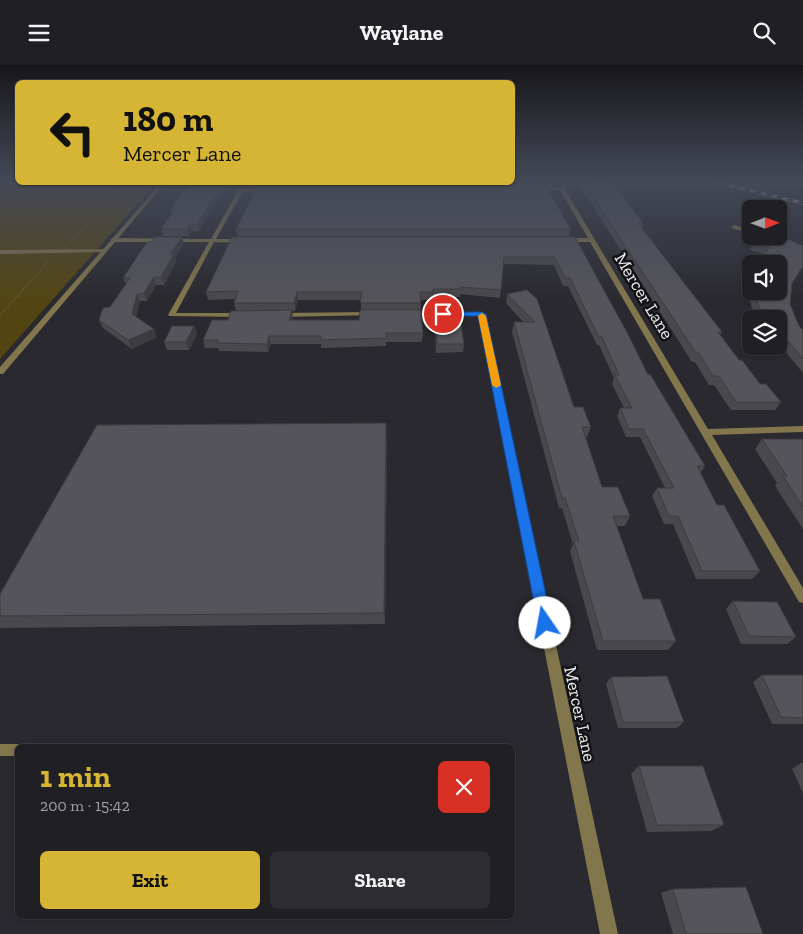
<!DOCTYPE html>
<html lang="en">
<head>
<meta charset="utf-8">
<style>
  body { margin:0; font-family:"Zilla Slab",serif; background:#2d2c30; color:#f1f3f6; height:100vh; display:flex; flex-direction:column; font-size:19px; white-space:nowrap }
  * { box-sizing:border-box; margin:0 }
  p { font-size:16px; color:#a2a2a6 }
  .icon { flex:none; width:28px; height:28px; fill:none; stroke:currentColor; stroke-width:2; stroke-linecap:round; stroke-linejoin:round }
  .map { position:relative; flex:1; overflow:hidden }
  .side { position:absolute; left:15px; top:679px; width:500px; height:175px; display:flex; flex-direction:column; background:#201f23; border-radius:8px; box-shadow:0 1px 4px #0004,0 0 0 1px #3d3d41 }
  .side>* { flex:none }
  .hud { position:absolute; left:15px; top:15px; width:500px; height:105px; border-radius:8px; box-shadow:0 1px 4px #0004,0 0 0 1px #3d3d41; background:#d6b534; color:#111; overflow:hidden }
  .needle { width:32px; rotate:89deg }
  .buttons { position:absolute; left:742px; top:135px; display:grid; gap:10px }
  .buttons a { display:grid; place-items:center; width:45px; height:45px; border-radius:8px; background:#201f23; box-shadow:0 1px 4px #0004,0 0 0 1px #3d3d41; font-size:25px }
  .pin { position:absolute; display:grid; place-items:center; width:42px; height:42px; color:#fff; margin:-21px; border:2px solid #fff; border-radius:50%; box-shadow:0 1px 5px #0007 }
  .me { position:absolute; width:55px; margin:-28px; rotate:348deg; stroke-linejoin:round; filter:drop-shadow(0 0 4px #0008) }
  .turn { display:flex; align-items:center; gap:18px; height:105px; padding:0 25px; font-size:22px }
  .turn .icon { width:65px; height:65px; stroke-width:2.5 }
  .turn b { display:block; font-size:35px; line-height:42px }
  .round { display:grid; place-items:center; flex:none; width:52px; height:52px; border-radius:8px; background:#2d2c30 }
  .head { display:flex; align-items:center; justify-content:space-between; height:85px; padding:0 25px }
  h1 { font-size:30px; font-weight:700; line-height:38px; color:#d6b534 }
  .button { display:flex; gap:10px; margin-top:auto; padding:10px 25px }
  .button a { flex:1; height:58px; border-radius:8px; background:#d6b534; color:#111; font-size:20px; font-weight:700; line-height:58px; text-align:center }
  .button a+a { background:#2d2c30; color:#f1f3f6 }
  header { display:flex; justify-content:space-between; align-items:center; height:65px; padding:0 25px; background:#201f23; font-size:22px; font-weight:700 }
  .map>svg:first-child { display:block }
</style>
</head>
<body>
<header><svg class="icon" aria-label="menu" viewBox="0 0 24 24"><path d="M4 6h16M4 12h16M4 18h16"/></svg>Waylane<svg class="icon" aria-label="search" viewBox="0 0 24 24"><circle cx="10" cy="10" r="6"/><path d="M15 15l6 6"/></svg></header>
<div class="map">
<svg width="803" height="869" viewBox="0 0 803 869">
  <rect width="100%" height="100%" fill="#2a292f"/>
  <path fill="#534512" d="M0 114H17L18 118H156L0 294Z"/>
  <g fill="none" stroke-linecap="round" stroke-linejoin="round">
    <path stroke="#737277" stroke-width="2" stroke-dasharray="0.5 2" stroke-linecap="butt" d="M0 119 24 118
      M71 176 112 139 127 118
      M0 250 48 197"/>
    <path fill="#82764d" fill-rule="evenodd" d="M545 114H549L555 125H553L547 119Z
      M107 184V186L105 187 0 189V185Z
      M0 679H18L23 681H18V691H0Z"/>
    <path fill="#82764d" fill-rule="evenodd" d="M533 123H564L708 364 803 361V367L712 370 803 523V538L799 537 590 177H564L561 175 564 173H588L560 125H535Z
      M239 124H268L270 125 268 126H243L216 174H242L245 176 242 178 214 177 176 248H244L247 250 244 252 169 251 168 250 209 177H113L110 175 113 173 211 174Z
      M734 160 751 165V169L732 163 731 162Z
      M371 247 374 249 373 250 281 252 278 250 281 248Z
      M408 247H482L485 249 618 869H600L479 251 406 250 405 249Z"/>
    <path fill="#82764d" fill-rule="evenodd" d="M161 118H165L3 309H0V302Z"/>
    <defs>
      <path id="rail" d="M702 114 803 138"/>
    </defs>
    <use href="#rail" stroke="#b4b4b8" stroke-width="3"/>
    <use href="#rail" stroke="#131215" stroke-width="2" stroke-dasharray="5.5" stroke-linecap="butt"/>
  </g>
  <path fill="#49484d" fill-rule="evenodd" d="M512 114 542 115 541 120 571 164 569 171H237L236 164 262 121 261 118H512Z
    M579 114H605L643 158 642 163 722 267 720 270 739 295 760 319 781 337 775 345H731L714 320H709L695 297H692L578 118Z
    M191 118 199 166H192L189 171H163L161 164 172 149 170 144Z
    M575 172 648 310 705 401 700 409 717 440 760 506 752 514H696L673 459H664L652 431 657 423H665L640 372H626L617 351 620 343H624L612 319 614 313 599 280H597L568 221H563L554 200 503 199 500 233 460 229V232H433V235H421V245L423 268 422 277H386V281L321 283V279H271L268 287 219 286 218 283H205L203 275 228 255 236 246 234 238 235 234 208 235 206 227ZM298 235H361V245L359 255H292V246H295Z
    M753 177 803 181V202L792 219 790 239 799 261 803 265V308L779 279V254H757L754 250 750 236 752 226H779V199H757L764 189 750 185Z
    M184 179 175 193 176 197 164 220H156L147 236H140L136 252 157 272 132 284 103 263 99 255 110 242 126 219 123 213Z
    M527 225 574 342 591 362 587 372H585L602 422 630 451 625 461H617L643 534 676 576 668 585H597L570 486 573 479 562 443H559L512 267 514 257H523L506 238 507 229Z
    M435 259 464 279 463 287 436 288 435 267Z
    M194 261 197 269 189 285H167L164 277Z
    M387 371 385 559 0 563V529Z
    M762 374 803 375V464L775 421 777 418 755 384Z
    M733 536 796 572 787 579H741L726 544Z
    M762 610H803V659H772L753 617Z
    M611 612 684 657 677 663H618L606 619Z
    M803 697V728L792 704Z
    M639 701 724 760 711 766 647 767 631 709Z
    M673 824 763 869H673L661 828Z"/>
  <path fill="#3c3b3f" d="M224 118H230L199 166 197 159Z
    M190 159 192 166 189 171 187 164Z
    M182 172 184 179 175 193 176 197 164 220 161 212 170 189Z
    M154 212 156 220 147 236 144 228Z
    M297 227 298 235 295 246 294 238Z
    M137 229 140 236 135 257 132 249Z
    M292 245 293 253 290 263 289 255Z
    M194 261 197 269 189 285 186 277Z
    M154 264 157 272 132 284 128 275Z
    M269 271 271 279 268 287 267 279Z
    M386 358 387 371 385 559 384 548Z"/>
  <path fill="#55545a" stroke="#3c3b3f" d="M512 114H542V115H512Z
    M581 114H605L613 118 643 158H638L722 267H718L739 295H742L760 319H766L781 337H736L719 311H713L699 288H696Z
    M191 118H224L197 159H190L187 164H161L175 144H170Z
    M545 120 571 164H236L258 121Z
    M779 170 803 181V201L792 218 790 239 799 261 803 265V294L779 265V254H769L759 242 754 228V226H779V199L757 198 770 182 753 177 762 171H779Z
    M155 172H182L170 189H174L161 212H154L144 228 137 229 132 249 154 264 128 275 99 255 103 243 110 242 130 213H123L147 177H151Z
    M232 172H575L629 271 648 310 650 309 705 401H697L717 440H724L760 506H702L678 451H669L657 423H674L643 364H629L620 343H632L615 310H619L602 272H599L570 213H565L555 192H504L501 225 460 222V224H433V227H420L421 238H360L362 227H297L294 238H234L238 226 206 227Z
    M527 225 537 234 574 342H583L591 362H582L602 422H618L630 451H613L643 534H660L676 576H603L574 476H579L565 433H562L514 257H535L507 229Z
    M292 245 289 255H359L360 245H421L423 268H386V273L320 275 321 271H269L267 279 217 278 218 275H203L212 255H228L231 246Z
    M435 259H461L464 279H437Z
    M172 261H194L186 277H164Z
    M386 358 384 548 0 551V529L97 360Z
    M762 374H802L803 375V442L783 411H787Z
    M733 536 777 537 796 572 749 571Z
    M762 610H803V653L781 652Z
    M667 611 684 657H623L611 612Z
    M639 701H703L724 760H657Z
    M746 822 763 869H686L673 824Z"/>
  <linearGradient id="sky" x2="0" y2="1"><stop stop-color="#17171a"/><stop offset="0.49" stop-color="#444958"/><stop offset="1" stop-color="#444958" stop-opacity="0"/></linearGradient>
  <rect width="803" height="235" fill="url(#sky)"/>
  <path fill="#1a73e8" stroke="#114b97" d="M440 247H482L486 249 552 558 550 562 545 564 540 562 538 558 478 251H440Z"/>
  <path fill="#f59e0b" d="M482 248 486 251 501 320 496 323 492 320 478 251Z"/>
  <g text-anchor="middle" stroke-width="5" stroke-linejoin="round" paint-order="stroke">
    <g font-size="18" fill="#ebebee" stroke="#131215">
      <text transform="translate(644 231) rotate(59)" y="6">Mercer Lane</text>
      <text transform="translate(580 649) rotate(78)" y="6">Mercer Lane</text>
    </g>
  </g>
</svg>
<div class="buttons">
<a><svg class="needle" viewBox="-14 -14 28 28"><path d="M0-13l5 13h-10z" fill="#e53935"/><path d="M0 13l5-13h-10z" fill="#a2a2a6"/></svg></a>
<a><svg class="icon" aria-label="sound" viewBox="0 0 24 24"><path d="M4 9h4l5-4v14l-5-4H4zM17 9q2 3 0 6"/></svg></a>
<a><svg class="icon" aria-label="layers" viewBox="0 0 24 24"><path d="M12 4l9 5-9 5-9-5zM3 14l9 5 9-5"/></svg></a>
</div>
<div class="pin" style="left:443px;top:249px;background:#d93025"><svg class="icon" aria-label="arrive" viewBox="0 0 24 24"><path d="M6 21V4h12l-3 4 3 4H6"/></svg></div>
<svg class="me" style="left:545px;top:558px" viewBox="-20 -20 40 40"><circle r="19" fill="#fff"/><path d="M0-13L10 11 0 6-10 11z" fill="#1a73e8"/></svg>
<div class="hud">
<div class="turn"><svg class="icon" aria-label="left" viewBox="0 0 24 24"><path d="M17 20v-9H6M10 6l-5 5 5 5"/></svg><div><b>180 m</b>Mercer Lane</div></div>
</div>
<section class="side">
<div class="head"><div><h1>1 min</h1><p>200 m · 15:42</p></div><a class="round" style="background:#d93025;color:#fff"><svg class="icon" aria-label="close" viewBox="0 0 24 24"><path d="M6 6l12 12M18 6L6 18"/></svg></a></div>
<div class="button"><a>Exit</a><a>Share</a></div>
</section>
</div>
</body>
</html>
